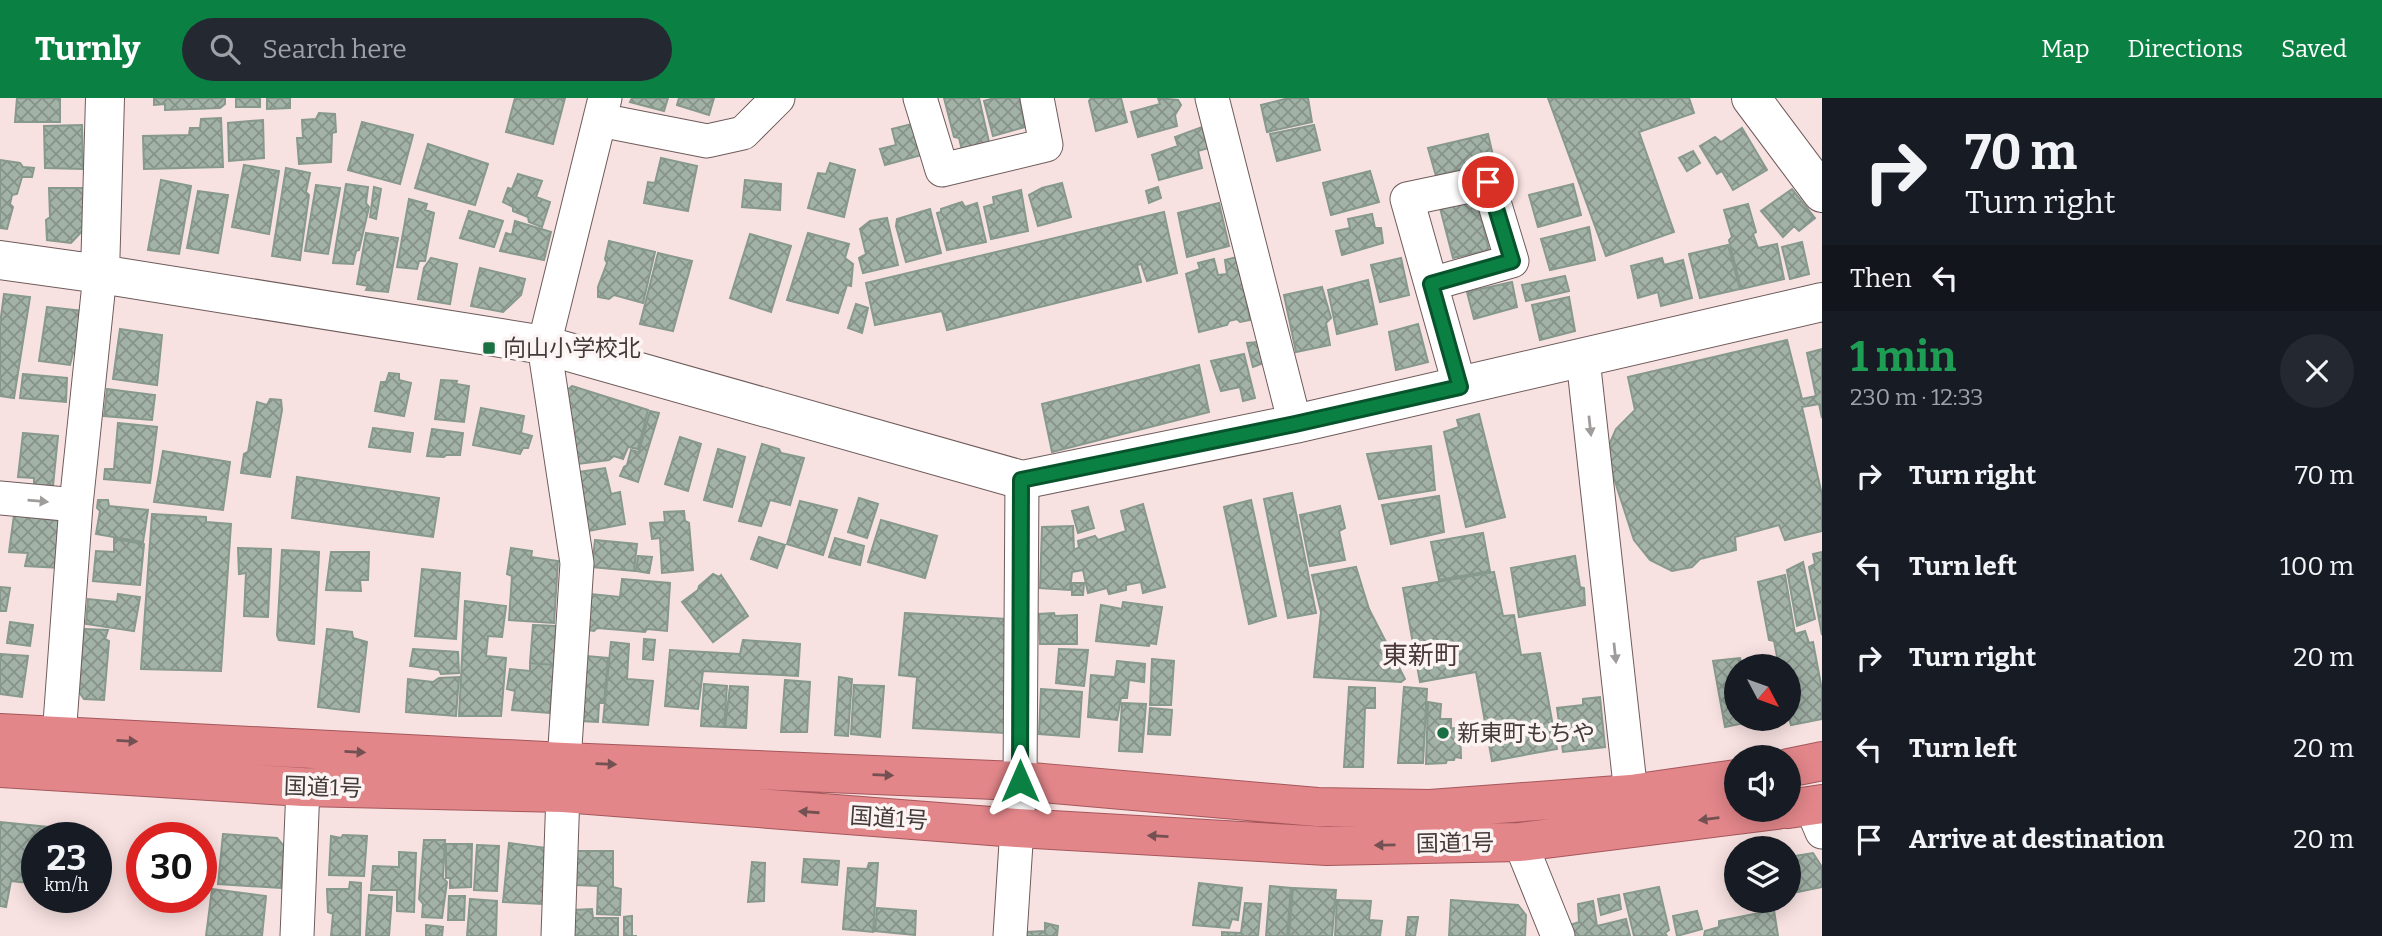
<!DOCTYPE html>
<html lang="en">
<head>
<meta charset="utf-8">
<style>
  body { margin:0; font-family:Bitter,"Noto Sans JP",serif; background:#242831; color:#f1f3f6; height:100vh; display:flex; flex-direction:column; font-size:26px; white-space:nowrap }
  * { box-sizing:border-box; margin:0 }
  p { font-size:23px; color:#9ea1a6 }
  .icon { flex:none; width:38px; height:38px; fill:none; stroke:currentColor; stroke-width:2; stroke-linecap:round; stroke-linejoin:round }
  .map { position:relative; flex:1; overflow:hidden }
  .panel { display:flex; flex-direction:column; background:#171b24; width:560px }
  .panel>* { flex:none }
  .banner { background:#171b24; color:#f1f3f6; overflow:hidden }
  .needle { width:46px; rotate:131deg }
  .fabs { position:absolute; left:1724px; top:556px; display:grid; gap:14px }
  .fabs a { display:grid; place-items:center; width:77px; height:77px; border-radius:50%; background:#171b24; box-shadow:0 4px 18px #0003; font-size:35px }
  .speed { position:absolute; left:21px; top:724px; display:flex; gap:14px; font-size:35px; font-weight:700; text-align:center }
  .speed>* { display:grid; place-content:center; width:91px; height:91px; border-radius:50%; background:#171b24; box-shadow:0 4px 18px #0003; line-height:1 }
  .speed small { font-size:18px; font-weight:400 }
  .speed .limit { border:10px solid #d22; background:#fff; color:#111 }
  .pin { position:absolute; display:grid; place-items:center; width:60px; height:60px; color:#fff; margin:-30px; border:4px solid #fff; border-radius:50%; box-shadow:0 2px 7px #0007 }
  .me { position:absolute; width:77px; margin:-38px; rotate:0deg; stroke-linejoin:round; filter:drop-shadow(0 0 5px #0008) }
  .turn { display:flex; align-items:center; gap:24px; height:147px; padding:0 28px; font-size:32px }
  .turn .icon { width:91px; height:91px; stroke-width:2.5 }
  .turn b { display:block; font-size:49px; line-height:60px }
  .then { display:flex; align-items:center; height:66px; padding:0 28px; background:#0003; gap:14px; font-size:26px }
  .round { display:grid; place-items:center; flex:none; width:74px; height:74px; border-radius:37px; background:#242831 }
  .headline { display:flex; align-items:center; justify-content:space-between; height:119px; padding:0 28px }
  h1 { font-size:42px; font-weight:700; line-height:52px; color:#1e9e55 }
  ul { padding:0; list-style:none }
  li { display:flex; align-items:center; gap:21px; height:91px; padding:0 28px }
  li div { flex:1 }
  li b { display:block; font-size:26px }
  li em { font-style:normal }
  header { display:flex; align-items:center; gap:42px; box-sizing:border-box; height:98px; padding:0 35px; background:#0b8043; color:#fff }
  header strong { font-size:33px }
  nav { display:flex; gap:38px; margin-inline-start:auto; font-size:24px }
  .search { width:490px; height:63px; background:#242831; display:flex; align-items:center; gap:18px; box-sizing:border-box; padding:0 24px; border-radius:38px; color:#9ea1a6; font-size:26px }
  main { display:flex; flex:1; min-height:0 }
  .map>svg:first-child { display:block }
</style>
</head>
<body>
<header>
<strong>Turnly</strong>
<div class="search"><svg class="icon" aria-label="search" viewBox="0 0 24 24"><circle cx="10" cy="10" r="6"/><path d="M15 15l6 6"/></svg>Search here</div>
<nav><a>Map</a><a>Directions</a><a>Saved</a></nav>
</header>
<main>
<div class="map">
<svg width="1822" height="838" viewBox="0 0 1822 838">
  <defs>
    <pattern id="building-cross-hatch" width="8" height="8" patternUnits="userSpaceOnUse" patternTransform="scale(1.75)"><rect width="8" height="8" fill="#a2b2a7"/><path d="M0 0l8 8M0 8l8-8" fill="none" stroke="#869289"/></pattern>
  </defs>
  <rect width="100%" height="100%" fill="#f8e2e1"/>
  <path fill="url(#building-cross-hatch)" stroke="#87988c" stroke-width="2" d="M17 0H60V24H15Z
    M154 0H225V6L220 10 165 12V6L154 7Z
    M236 0H260V9H236Z
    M267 0H290V10L267 11Z
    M515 0H565L553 46 506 34Z
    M632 0H668L664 13 630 4Z
    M679 0H714L709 17 677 7Z
    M944 0H979L989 44 962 52 959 40 954 39Z
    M994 0H1019L1025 29 993 38 984 3Z
    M1091 0H1121L1127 24 1096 33 1089 3Z
    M1158 0 1178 2 1181 7 1175 17 1177 28 1138 39 1131 14 1160 6Z
    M1289 0H1308L1312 24 1267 34 1261 7Z
    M1548 0H1689L1694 15 1639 34 1674 134 1606 158Z
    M319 15 335 16 336 34 332 35 331 64 299 66 297 40H303L302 22 316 21Z
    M221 20 223 69 144 71 143 38 189 37 190 30H200L201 21Z
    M263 22 264 60 229 63 228 25Z
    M362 24 413 37 400 86 348 72Z
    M920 24 925 56 885 67 880 51 896 47 892 31Z
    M82 27 83 71 45 70 44 28Z
    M1314 27 1320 52 1277 63 1270 36Z
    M1202 29 1208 50 1198 53 1202 70 1159 82 1152 57 1178 48 1175 39Z
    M1742 30 1767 72 1733 92 1722 73 1717 76 1700 48 1715 39 1721 44Z
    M1488 36 1494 62 1436 78 1428 50Z
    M428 46 488 66 475 107 415 90Z
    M1693 53 1700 65 1687 73 1679 60Z
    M661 60 697 68 688 113 644 105 648 84 655 85Z
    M0 62 20 65 23 69 34 70 32 79H22L17 96 12 97 10 106 13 109 7 131 0 130Z
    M830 65 855 72 844 119 808 110 818 75 826 76Z
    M244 67 279 73 269 136 232 129Z
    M286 70 310 75 306 94 309 97 300 162 272 158Z
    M1370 73 1379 104 1331 117 1323 85Z
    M518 76 542 83 536 99 550 104 542 129 529 124 528 119 513 113V109L503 104 508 90 512 91Z
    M161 82 191 88 179 156 148 152Z
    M745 82 781 86 780 112 742 109Z
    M1062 85 1071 119 1038 128 1029 97 1042 90Z
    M346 86 368 89 366 105 369 109 359 152 356 153 353 166 333 165Z
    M1573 86 1581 117 1538 129 1529 97Z
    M316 87 340 90 328 156 305 153Z
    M374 89 381 91 376 121 370 119Z
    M1158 89 1161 100 1149 105 1146 93Z
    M49 90H84L85 130 71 145 47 142 46 122 50 119Z
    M1792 91 1815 120 1799 133 1794 128 1783 139 1761 113Z
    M1021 92 1028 133 991 141 984 109 994 106 993 99Z
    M198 93 228 97 218 155 187 150Z
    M1476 100 1489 152 1453 160 1440 110Z
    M409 101 427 106 425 112 434 115 425 163H419L417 171 397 169Z
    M962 104 965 109 977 105 986 144 947 152 937 115 941 114V111Z
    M1219 105 1229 148 1187 159 1178 115Z
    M1748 106 1756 134 1753 136 1758 150 1777 146 1784 181 1741 191 1729 142 1732 139 1724 112Z
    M930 111 941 155 906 164 896 128 897 121Z
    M469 113 503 123 494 149 460 140Z
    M1164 114 1177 175 1147 183 1141 166 1137 167 1141 184 947 232 942 213 875 227 866 185Z
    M1372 116 1375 130H1381L1383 145 1342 157 1336 133 1350 130 1348 121Z
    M887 120 898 167 863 175 859 160 866 156 860 131 870 123Z
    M515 123 551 134 544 162 500 153 506 135 512 137Z
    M1589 129 1595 162 1550 172 1541 141Z
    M366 135 398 140 388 194 366 192 368 188 357 186Z
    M808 135 849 146 845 160 853 166 851 188 847 187 838 215 787 202Z
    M750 136 791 148 771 214 730 200Z
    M609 143 655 154 643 205 614 197 609 201 598 199V189L607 165 605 161Z
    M1802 144 1809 176 1790 181 1782 149Z
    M1728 147 1740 191 1700 200 1689 156Z
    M658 155 692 163 673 233 640 226Z
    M1237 159 1250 222 1240 224 1237 221 1229 223 1227 227 1199 234 1186 176 1200 171 1198 165 1214 161 1218 177 1227 176 1225 162Z
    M431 160 457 166 450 206 418 201 424 170Z
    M1401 160 1409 197 1380 204 1371 167Z
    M1662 160 1664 167 1683 162 1692 200 1661 208 1658 194 1638 200 1631 168Z
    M480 170 525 181 521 197 503 214 471 208Z
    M1565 178 1569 193 1526 203 1522 187Z
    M1368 182 1377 226 1337 236 1328 192Z
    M1512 184 1517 209 1474 221 1467 194Z
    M1322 189 1331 220 1326 225 1330 247 1296 254 1284 197Z
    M4 196 30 199 14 300 0 298V226Z
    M1569 199 1575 233 1540 242 1532 207Z
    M856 206 868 210 862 235 848 230Z
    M47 209 83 213 81 256 73 255 70 267 39 263Z
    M1418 226 1428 264 1396 272 1389 234Z
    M120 231 162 237 157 287 113 281Z
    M1787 242 1802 301 1816 298 1807 255 1822 251V320L1819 306 1802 309 1822 397V433L1785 442 1779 427 1735 439 1736 452 1700 461 1692 469 1672 473 1650 462 1634 442 1609 365V347L1616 331 1635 312 1628 279Z
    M1258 244 1264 265 1253 269 1247 245Z
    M1244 256 1255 300 1243 303 1240 289 1221 293 1211 263Z
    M1199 267 1209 314 1052 354 1042 306Z
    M389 275 399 276V282L411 285 404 318 375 313 381 284H386Z
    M23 276 67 280 66 304 20 300Z
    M441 282 457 283 456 286 469 288 464 324 435 321Z
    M572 288 648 312 638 351 628 349 623 361 614 358 609 362 578 366 565 294Z
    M107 291 155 297 152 322 104 318Z
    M270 301 281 302 282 312 270 379 241 375 244 356 248 354 257 304 267 307Z
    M481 310 524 318 521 335 532 338 528 350H523L520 356 473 347Z
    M650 313 659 315 638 384 620 378 624 369 627 367 631 352 639 354Z
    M1479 316 1505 419 1466 429 1444 334 1459 329 1457 322Z
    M118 325 157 329 150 385 104 381 105 371H114Z
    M373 330 413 335 410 354 369 349Z
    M432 331 463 335 460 357H446L444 359 427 358Z
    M23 335 58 338 53 388 34 387V380L18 379Z
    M680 339 701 346 688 393 665 386Z
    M762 346 779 351 781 355 804 360 790 407 770 402 761 428 739 423Z
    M1431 348 1435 392 1379 401 1367 356Z
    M718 351 745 359 732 409 704 402Z
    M163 353 230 364 223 412 154 404Z
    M605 370 611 396 620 394 625 426 588 433 578 374Z
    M297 379 439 400 433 439 292 420Z
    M1292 395 1316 515 1288 520 1264 401Z
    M1439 398 1444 434 1391 446 1382 407Z
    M859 400 878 406 867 440 848 434Z
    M98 402H108L109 408 148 412 143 444 96 436 100 413 97 410Z
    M1251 402 1276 518 1249 526 1224 409Z
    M800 403 837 412 823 457 787 446Z
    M1143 406 1165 489 1143 495 1141 484 1126 487V492L1109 496 1107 490 1088 495 1083 472 1072 474 1070 492 1040 490 1042 429 1073 428 1074 452 1079 449 1078 443 1095 438 1098 442 1126 433 1121 413Z
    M1340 408 1345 430 1339 433 1345 462 1310 468 1300 417Z
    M1088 409 1094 430 1078 435 1072 413Z
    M684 413 685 423 689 425 693 472 662 475 660 440 652 441 650 425 665 424 664 414Z
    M152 416 206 419V424L231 426 221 573 141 571Z
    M14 417 60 423 61 470 25 468 28 455 9 454Z
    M881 422 937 438 925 480 868 464Z
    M1483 435 1490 473 1439 482 1431 444Z
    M759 439 785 447 777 470 751 461Z
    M835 440 864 448 860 467 829 459Z
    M114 441 144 446 140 487 93 483 96 453 114 454Z
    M595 442 637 446 634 473 592 469Z
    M238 450 271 451 268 519 244 518 246 475 239 476Z
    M511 450 532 453 531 459 558 463 554 525 509 522 512 478 507 476Z
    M282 452 319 454 314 546 279 542 277 537Z
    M331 454H369L368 482H360L361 493 326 492Z
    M1822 454V537L1809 469 1815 466 1813 456Z
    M638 458 652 459 649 475 636 473Z
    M1575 458 1580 489 1584 490 1585 507 1519 519 1511 470Z
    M1803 464 1815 521 1797 528 1787 472Z
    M1356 469 1369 511 1405 581 1401 584 1314 579 1321 514 1312 477Z
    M422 471 460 475 456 541 415 538Z
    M1494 474 1503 518 1514 517 1521 557 1540 555 1557 651 1492 663 1476 574 1420 584 1403 490Z
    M713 476 719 479 721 477 748 518 713 544 682 504 698 492 699 488Z
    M1785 477 1795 536 1805 533 1809 545 1813 544 1822 592V621L1791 627 1788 616V569H1779L1774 543 1769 542 1758 484Z
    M622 481 670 485 667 533 647 531 645 534 597 530 594 533 587 532 591 496 620 499Z
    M1072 485H1084L1083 497H1072Z
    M0 489 10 490 6 513H0Z
    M118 496 140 499 134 533 86 526 88 501 117 504Z
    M465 503 506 508 502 539 488 538 486 558 506 560 501 618H459Z
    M1123 504 1162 509 1156 546 1150 545 1149 548 1096 543 1101 507 1122 511Z
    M905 515 1007 521 1005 635 913 630 917 579 899 577Z
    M1054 515 1055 518 1077 517V546H1040L1039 516Z
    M10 524 33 527 30 548 7 545Z
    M533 527 556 528 554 567 530 565Z
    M84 531 108 532 105 541 109 543 104 602 84 601 79 594Z
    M327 531 352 534 353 540 367 544 359 614 318 609Z
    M644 541 655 542 653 562 643 561Z
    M743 542 800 546 798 578 703 573 698 611 665 608 670 552 740 556Z
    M611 544 629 546 627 581 653 583 648 627 603 624Z
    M413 551 458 554 459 575 441 576 439 572 410 568Z
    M1059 551 1088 552 1084 588 1056 585Z
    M0 556 28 558 22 599 0 596Z
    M586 558 608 560 604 605H599L598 624 580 623Z
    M1740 560 1742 569H1736V621H1749V624L1725 629 1713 563Z
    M1152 561 1174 563 1171 607H1150Z
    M1117 563 1145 566 1144 584 1129 582 1127 600H1121L1117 622 1088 619 1091 577 1115 579Z
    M530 565 554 567 550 615 512 612 515 593 507 591 510 571 530 573Z
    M459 579 456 618 406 614 408 581 433 584 439 580Z
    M839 579 852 581 848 638 835 637Z
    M785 582 810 584 807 634H781Z
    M704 586 727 588 724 629 701 628Z
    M854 587 884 588 880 639 851 636Z
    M730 588 748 589 746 630 725 629Z
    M1349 589 1375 590V610H1365L1363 669H1344Z
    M1404 589 1427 591 1423 665H1398Z
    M1041 591 1082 594 1079 639 1039 636Z
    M1600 599 1605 649 1563 654 1557 610 1583 607V601Z
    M1428 604 1441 606 1440 621H1451V630L1460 631 1461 660 1455 659 1454 662H1447L1446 665 1426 666Z
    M1122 605 1146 606 1142 654 1119 653Z
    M1150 610 1172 612 1170 637 1148 636Z
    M0 724 48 729 47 740H37V786L11 783 6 809 0 808Z
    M171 731 194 734 193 740H170Z
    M223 736 277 740 284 748 281 790 218 786Z
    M343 737 367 738 364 778 329 777 331 738 341 740Z
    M424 742H445L443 780 447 784 442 820 422 819 423 806 419 801Z
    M509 745 547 750 543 806 503 804Z
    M446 746H472L471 789 450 790V780H446Z
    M477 747 499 748 497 793 474 792Z
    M577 753H613V789L621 791 620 817 597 816 598 788 576 787Z
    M399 754 416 755 414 814 397 813V792H371L373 768 399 769Z
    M1813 755 1822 769V789L1788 796V759Z
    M804 761 839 763 837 787 802 784Z
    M752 764 765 765 764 803 748 804Z
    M869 765H878L873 834 843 831 848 770 867 771Z
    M350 784 361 785 360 838H331L333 816 328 814 327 791H349Z
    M1199 785 1242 790 1238 822 1232 821 1229 830 1193 827Z
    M1270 788 1291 790 1287 838H1266Z
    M1659 789 1669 832 1665 835 1667 838H1634L1624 796Z
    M1293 790 1336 792 1332 838H1289Z
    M212 791 266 798 262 838H206Z
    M369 797 392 799 389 838H366Z
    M1619 797 1621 811 1601 817 1598 801Z
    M449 798H465L464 822H448Z
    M470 801 497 803 496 838H467Z
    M1337 802 1371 803 1369 822 1382 823 1380 838H1335Z
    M1451 802 1518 807 1526 817 1525 838H1449Z
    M1593 803 1597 828 1626 821 1630 838H1574L1570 827 1579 824 1578 806Z
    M1245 805 1261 806 1258 838H1222V834L1241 835Z
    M877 810 916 813 915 837 875 833Z
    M592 811 593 820H618V838H573V812Z
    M1774 812 1778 838H1704L1705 833 1719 829V823Z
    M1697 813 1702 831 1677 838 1673 818Z
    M632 818V838H637H624V819Z
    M1408 819H1418L1415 838H1406Z
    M1045 825 1058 828 1057 838H1027V834L1045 833Z
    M426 827 443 829 442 838H426Z"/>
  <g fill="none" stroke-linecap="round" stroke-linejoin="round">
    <defs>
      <path id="minor" d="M920 0 942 72 1046 47 1037 0
        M1212 0 1295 326
        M600 22 707 43 743 35 778 0
        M1431 186 1512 163 1488 84 1407 101 1460 289
        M1583 261 1631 696
        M0 400 76 407
        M59 639 76 407 100 176
        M564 664 577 465 544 247 605 0
        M1811 708 1822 734
        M1520 744 1558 838
        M297 838 303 689
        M558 838 563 695
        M1010 838 1020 683 1022 382"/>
      <path id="tertiary" d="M1751 0 1822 95
        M0 162 100 176 544 247 1022 382 1295 326 1822 204
        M100 176 105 0"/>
      <path id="trunk" d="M0 635 564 664 1020 683 1317 709 1430 711 1631 696 1736 681
        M0 670 303 689 563 695 1017 730 1327 748 1520 744 1777 712
        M1788 670 1822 663
        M1788 711 1822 706"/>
    </defs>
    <use href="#minor" stroke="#6f5b5b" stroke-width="35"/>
    <use href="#tertiary" stroke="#6f5b5b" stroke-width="40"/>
    <use href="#trunk" stroke="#a5575b" stroke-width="40"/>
    <use href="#minor" stroke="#fff" stroke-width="33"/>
    <use href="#tertiary" stroke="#fff" stroke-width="38"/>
    <use href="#trunk" stroke="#e2868a" stroke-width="38"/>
  </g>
  <defs><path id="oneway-solid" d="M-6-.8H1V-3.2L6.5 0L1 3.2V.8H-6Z" transform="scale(1.75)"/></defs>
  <g fill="#a19c9c">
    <use href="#oneway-solid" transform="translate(1590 328) rotate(84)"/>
    <use href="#oneway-solid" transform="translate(38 403) rotate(5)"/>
    <use href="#oneway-solid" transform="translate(1615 555) rotate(84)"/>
  </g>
  <g fill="#735152">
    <use href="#oneway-solid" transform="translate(127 643) rotate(3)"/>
    <use href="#oneway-solid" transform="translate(355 654) rotate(3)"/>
    <use href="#oneway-solid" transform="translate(606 666) rotate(2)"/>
    <use href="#oneway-solid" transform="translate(883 677) rotate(2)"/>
    <use href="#oneway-solid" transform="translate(809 714) rotate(-176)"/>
    <use href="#oneway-solid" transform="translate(1709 721) rotate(173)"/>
    <use href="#oneway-solid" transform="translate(1158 738) rotate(-177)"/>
    <use href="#oneway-solid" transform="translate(1385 747) rotate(179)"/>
  </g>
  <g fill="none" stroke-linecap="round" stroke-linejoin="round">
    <defs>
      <path id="route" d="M1020 683 1021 382 1295 326 1460 289 1431 186 1512 163 1488 84"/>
    </defs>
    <use href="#route" stroke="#07532c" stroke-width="18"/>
    <use href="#route" stroke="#0b8043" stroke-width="12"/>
  </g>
  <g fill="#197042" stroke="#fcf3f3" stroke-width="2.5">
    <rect x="482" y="243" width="14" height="14" rx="3.5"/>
    <circle cx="1443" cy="635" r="7"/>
  </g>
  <g text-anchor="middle" stroke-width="7" stroke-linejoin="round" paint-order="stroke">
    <g font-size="23" fill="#433a3a" stroke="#fcf3f3" text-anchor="start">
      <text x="503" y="258">向山小学校北</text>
      <text x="1457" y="643">新東町もちや</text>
    </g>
    <g font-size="23" fill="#433a3a" stroke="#fcf3f3">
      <text transform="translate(323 689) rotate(2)" y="8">国道1号</text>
      <text transform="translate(889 720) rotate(4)" y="8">国道1号</text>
      <text transform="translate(1455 745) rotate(-1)" y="8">国道1号</text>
    </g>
    <g font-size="26" fill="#4a3939" stroke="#fcf3f3">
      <text x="1421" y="566">東新町</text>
    </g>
  </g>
</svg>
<div class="fabs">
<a><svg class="needle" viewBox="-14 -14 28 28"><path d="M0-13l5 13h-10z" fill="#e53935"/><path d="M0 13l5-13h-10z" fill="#9ea1a6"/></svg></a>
<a><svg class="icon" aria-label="sound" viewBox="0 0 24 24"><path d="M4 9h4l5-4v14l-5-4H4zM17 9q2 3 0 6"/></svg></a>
<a><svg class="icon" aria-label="layers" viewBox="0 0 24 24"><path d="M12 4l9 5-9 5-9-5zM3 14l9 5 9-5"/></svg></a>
</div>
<div class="speed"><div>23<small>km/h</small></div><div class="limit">30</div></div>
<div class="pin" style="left:1488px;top:84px;background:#d93025"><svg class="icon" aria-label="arrive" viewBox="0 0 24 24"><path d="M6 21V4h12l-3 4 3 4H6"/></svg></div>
<svg class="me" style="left:1020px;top:683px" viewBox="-20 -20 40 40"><path d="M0-17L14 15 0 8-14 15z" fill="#0b8043" stroke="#fff" stroke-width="4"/></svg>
</div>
<section class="panel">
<div class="banner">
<div class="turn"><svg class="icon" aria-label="right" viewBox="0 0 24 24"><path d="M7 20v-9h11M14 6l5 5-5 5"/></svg><div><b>70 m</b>Turn right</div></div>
<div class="then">Then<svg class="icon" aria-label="left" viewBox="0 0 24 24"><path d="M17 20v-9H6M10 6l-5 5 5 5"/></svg></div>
</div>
<div class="headline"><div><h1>1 min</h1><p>230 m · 12:33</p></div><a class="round"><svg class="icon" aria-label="close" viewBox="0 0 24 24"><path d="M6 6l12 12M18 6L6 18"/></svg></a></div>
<ul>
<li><svg class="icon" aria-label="right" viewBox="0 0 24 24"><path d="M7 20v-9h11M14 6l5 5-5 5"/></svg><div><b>Turn right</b></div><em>70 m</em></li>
<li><svg class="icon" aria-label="left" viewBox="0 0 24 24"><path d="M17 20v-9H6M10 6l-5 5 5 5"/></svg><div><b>Turn left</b></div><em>100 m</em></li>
<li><svg class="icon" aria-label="right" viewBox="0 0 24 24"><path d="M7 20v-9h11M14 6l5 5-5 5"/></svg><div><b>Turn right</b></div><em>20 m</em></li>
<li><svg class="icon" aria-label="left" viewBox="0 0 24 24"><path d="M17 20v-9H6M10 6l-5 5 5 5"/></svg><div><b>Turn left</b></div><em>20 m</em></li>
<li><svg class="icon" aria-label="arrive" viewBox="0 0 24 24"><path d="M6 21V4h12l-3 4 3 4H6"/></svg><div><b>Arrive at destination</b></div><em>20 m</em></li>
</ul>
</section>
</main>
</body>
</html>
